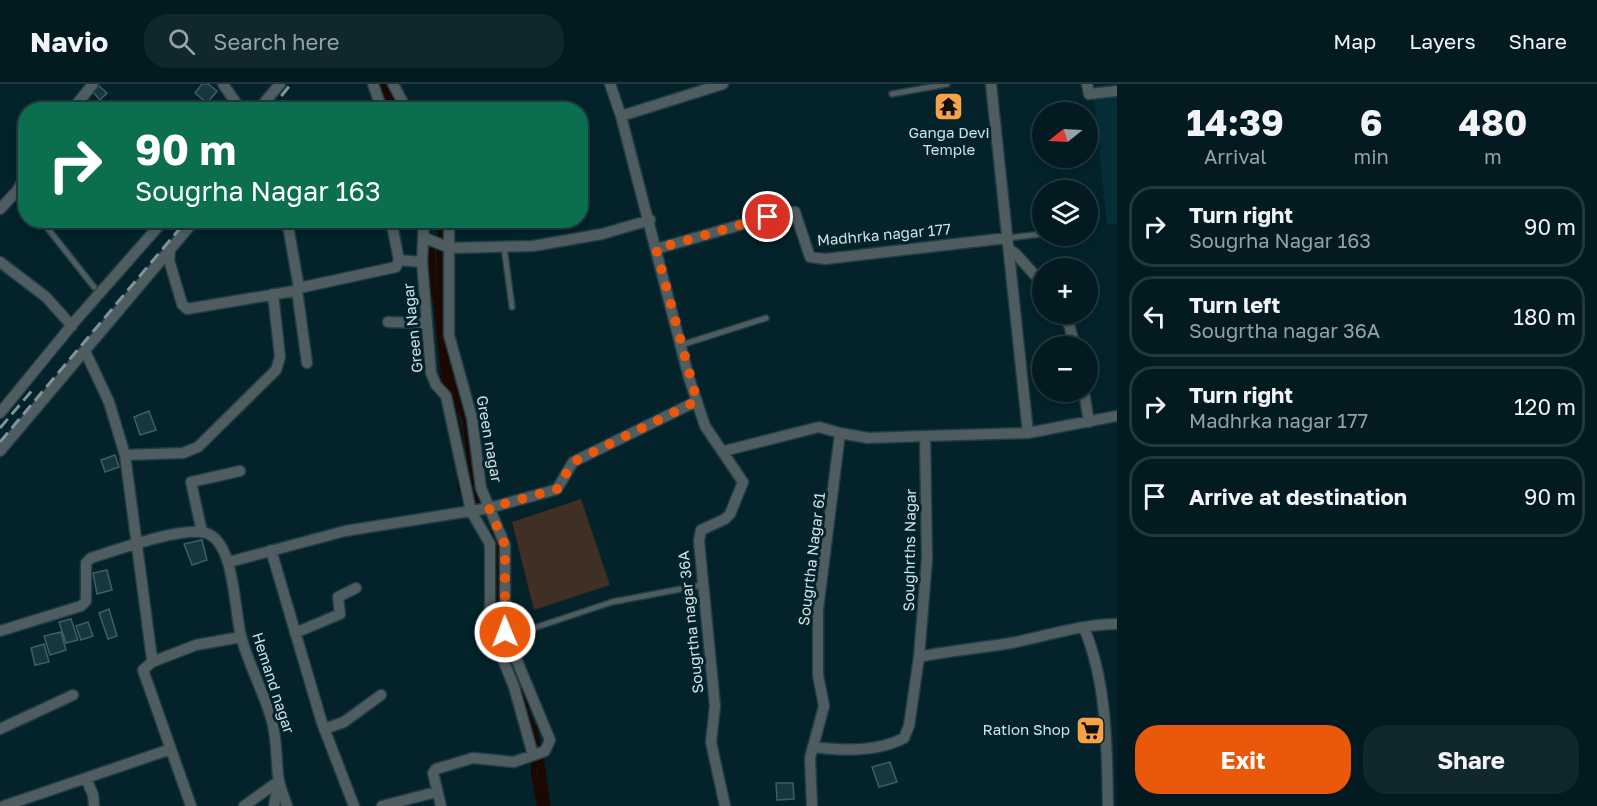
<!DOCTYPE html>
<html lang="en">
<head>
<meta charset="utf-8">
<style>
  body { margin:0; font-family:"Golos Text",sans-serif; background:#10272d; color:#f1f3f6; height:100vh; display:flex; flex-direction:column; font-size:22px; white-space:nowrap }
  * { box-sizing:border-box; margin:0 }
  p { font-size:20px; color:#96a1a5 }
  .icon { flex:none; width:33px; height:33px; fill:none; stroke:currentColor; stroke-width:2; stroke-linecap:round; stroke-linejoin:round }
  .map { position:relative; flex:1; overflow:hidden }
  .sheet { display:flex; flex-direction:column; background:#021a20; width:480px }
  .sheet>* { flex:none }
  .hud { position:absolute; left:18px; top:18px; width:570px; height:126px; border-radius:24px; box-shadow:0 3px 9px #0003,0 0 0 2px #23383e; background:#0b6e4f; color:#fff; overflow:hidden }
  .needle { width:39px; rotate:252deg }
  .fabs { position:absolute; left:1032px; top:18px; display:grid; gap:12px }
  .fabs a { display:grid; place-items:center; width:66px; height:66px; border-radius:50%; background:#021a20; box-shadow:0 3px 9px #0003,0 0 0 2px #23383e; font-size:30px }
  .pin { position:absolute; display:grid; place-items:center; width:51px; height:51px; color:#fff; margin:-26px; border:3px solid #fff; border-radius:50%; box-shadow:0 2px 6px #0007 }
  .me { position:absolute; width:66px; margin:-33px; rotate:359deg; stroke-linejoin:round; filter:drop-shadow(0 0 4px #0008) }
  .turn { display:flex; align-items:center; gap:21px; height:126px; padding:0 18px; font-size:27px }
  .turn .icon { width:78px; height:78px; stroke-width:2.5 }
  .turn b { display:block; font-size:42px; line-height:51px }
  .eta { display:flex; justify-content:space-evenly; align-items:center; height:102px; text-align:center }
  .eta b { font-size:36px; font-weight:700; line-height:42px }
  .primary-button { display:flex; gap:12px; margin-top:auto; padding:12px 18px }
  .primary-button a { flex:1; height:69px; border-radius:24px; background:#ea580c; color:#fff; font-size:24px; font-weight:700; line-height:69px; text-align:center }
  .primary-button a+a { background:#10272d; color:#f1f3f6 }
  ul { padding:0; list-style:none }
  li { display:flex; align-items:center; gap:18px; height:81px; margin:0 12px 9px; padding:0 6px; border:3px solid #23383e; border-radius:24px }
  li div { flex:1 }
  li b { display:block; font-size:22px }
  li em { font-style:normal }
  header { display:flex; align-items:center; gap:36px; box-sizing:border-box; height:84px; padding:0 30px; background:#021a20; border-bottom:2px solid #23383e }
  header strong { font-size:28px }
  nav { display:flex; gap:33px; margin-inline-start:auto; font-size:21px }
  .search { width:420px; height:54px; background:#10272d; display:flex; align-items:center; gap:15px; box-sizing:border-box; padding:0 21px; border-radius:24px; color:#96a1a5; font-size:22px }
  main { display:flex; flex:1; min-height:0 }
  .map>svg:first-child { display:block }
</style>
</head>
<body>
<header>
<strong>Navio</strong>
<div class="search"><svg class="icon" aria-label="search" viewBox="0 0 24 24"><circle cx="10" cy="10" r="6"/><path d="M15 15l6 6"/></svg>Search here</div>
<nav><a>Map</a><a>Layers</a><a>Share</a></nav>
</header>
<main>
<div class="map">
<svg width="1117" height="722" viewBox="0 0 1117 722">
  <rect width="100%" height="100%" fill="#03222a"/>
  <path fill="#042e38" d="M1117 12V140L1107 141 1094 14Z"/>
  <path fill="#3f3023" d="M581 415 610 501 534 526 512 438Z"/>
  <path fill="#1c0800" d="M427 157 435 162 436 206 443 245 444 274 462 345 470 421H464L457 402V373L437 292 441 291 433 214 427 212Z
    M495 460 491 545 526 617 535 643 536 687 542 722H537L531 690V655L497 575 487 558 483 509 486 464Z"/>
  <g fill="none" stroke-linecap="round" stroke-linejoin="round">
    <path stroke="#1c0800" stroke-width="9" d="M381 0 398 26
      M442 156V136
      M441 168V244L454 302 467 337 476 419
      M490 451 500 469 495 530 501 559
      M509 577 526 620
      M533 645 537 665
      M540 678 546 722"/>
  </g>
  <path fill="#18363e" stroke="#3e5d65" stroke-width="1.5" d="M202 0H208L217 7 207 19 195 9Z
    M99 2 107 9 100 16 93 8Z
    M952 11 959 28 946 33 941 15Z
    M149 327 156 346 140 351 134 333Z
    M115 371 119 383 105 388 101 376Z
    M202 456 207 476 192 481 184 460Z
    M107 486 112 506 97 510 93 489Z
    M109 525 117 552 108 555 99 529Z
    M71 535 78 556 66 559 59 538Z
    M88 538 93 552 81 556 76 542Z
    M61 548 66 566 50 571 44 552Z
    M44 560 49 578 35 581 31 564Z
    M1097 639 1098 653H1085L1083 640Z
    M890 678 897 698 879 703 872 683Z
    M776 699H793L794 715 777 716Z"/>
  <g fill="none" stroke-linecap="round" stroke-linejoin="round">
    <defs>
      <path id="lane" d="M892 10 947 0
        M17 107 26 117
        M41 136 94 203
        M1007 154 1042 150
        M504 163 512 223
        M681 261 766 234
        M507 553 612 518 702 501"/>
      <path id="street" d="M223 0 241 26
        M373 0 382 26
        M393 0 407 26
        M610 0 621 32 689 294 705 342 743 398 730 430 725 435 701 446 699 457 715 622 711 658 725 722
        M991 0 1028 349
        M1087 0 1089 10 1117 7
        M72 26 93 0
        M258 26 280 0
        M621 32 723 0
        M0 125 17 107 26 91
        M391 136 399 176 422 178
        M424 136 422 178 431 289 436 301 446 312 471 427 490 460V543L514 603 533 671
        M425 154 450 164 533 162 602 150 650 136
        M656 165 768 133 795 128 810 173 825 175 1007 154
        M1009 165 1016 170 1042 199
        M170 167 169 176 182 220 187 225 294 207 299 204 287 136
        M0 178 46 213 72 242
        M299 204 396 183 399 176
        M297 206 307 279
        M1066 230 1075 262
        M388 238 426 239
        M85 267 109 318 125 371 152 575V578L143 586 191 722
        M1084 308 1089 338
        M0 329 76 236 164 136
        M1117 332 1028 349 925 352 927 475 919 573C951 566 984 564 1016 558 1049 551 1083 540 1117 540
        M0 367 195 136
        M724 367 819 343 840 349
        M125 371 183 369 198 363 276 286 280 273 273 210
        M202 448 191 398 240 387
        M271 466 322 639 354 722
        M229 478 345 447 489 424 551 407 557 405 573 378 697 317
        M1084 544C1107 598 1107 664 1108 722
        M0 547 81 522 86 517V479L91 474C116 466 183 442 206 449 235 458 234 526 241 552 248 580 264 608 272 637 277 656 276 673 278 691 279 702 284 712 287 722
        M295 549 340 530 338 513 356 504
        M152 578 196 561 241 553
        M0 645 73 611
        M324 645 344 638 381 611
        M814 663C843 667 877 668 904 654L909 642 919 573
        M86 694 93 711 94 722
        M4 722 171 665
        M244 722 279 697
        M274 722 278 700
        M382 722 436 708
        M441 722 433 689 436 685 473 674 514 678 545 667 550 656 505 548V461L481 404 472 334 449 251V136
        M812 722 810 674 824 622 818 591V525L840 349 868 354 925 352"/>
    </defs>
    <use href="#lane" stroke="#203d44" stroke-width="8"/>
    <use href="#street" stroke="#203d44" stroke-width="13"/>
    <use href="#lane" stroke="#4f5c60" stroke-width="5"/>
    <use href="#street" stroke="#4f5c60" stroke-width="10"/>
    <path stroke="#7e959b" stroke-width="3" stroke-dasharray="12 6" stroke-linecap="butt" d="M270 26 291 0
      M0 344 35 303
      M0 358 187 136"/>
  </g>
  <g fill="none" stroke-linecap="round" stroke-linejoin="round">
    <path stroke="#ea580c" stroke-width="10" stroke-dasharray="0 18" d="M505 548V461L489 424 557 405 573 378 697 317 656 165 768 133"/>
  </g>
  <defs>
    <symbol id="temple-square" viewBox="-11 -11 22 22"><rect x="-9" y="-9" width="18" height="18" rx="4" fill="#f6a248" stroke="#03222a"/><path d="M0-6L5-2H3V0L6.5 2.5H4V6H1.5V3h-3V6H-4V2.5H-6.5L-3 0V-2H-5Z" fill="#111"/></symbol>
    <symbol id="supermarket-square" viewBox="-11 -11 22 22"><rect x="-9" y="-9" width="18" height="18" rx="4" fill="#f6a248" stroke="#03222a"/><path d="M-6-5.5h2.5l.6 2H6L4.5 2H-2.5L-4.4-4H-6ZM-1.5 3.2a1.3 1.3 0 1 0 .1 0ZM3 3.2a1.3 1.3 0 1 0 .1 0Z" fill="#111"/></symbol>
  </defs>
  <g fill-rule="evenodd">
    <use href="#temple-square" x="932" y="6" width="33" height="33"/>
    <use href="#supermarket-square" x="1074" y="630" width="33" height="33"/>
  </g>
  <g text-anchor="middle" stroke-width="6" stroke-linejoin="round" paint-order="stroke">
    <g font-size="15" fill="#d0e1e6" stroke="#03222a">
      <text x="949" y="54">Ganga Devi<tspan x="949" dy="17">Temple</tspan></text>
      <text x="1070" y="651" text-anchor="end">Ration Shop</text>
    </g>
    <g font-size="15" fill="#d0e1e6" stroke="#03222a">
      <text transform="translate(884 151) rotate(-5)" y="5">Madhrka nagar 177</text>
      <text transform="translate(413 244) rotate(-96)" y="5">Green Nagar</text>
      <text transform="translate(489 355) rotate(80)" y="5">Green nagar</text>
      <text transform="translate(910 466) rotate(-89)" y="5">Soughrths Nagar</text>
      <text transform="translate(812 475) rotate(-83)" y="5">Sougrtha Nagar 61</text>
      <text transform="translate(691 538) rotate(-96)" y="5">Sougrtha nagar 36A</text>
      <text transform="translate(273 599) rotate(72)" y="5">Hemand nagar</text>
    </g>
  </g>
</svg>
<div class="fabs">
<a><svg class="needle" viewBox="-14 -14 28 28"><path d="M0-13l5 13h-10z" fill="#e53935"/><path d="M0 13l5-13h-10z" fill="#96a1a5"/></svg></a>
<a><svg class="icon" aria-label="layers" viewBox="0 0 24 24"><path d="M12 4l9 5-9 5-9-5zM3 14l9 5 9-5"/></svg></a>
<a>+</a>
<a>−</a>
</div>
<div class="pin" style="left:768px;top:133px;background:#d93025"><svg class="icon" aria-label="arrive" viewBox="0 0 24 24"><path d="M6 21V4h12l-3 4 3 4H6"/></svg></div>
<svg class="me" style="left:505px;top:548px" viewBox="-20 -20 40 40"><circle r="17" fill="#ea580c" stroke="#fff" stroke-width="3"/><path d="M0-11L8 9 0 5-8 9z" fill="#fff"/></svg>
<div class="hud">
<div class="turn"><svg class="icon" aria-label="right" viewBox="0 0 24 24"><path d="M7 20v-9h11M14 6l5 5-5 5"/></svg><div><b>90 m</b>Sougrha Nagar 163</div></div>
</div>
</div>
<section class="sheet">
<div class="eta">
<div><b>14:39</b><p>Arrival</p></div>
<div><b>6</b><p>min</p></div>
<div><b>480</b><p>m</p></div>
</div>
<ul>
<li><svg class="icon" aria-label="right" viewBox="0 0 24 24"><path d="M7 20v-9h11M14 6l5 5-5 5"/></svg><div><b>Turn right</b><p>Sougrha Nagar 163</p></div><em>90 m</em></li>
<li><svg class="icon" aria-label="left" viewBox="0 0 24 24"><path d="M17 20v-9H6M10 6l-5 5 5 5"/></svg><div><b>Turn left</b><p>Sougrtha nagar 36A</p></div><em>180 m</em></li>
<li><svg class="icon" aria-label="right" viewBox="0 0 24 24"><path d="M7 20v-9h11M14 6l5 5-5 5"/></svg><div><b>Turn right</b><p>Madhrka nagar 177</p></div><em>120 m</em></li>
<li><svg class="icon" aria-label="arrive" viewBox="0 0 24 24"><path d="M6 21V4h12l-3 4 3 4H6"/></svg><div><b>Arrive at destination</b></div><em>90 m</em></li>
</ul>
<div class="primary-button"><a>Exit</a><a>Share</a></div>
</section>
</main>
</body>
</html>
